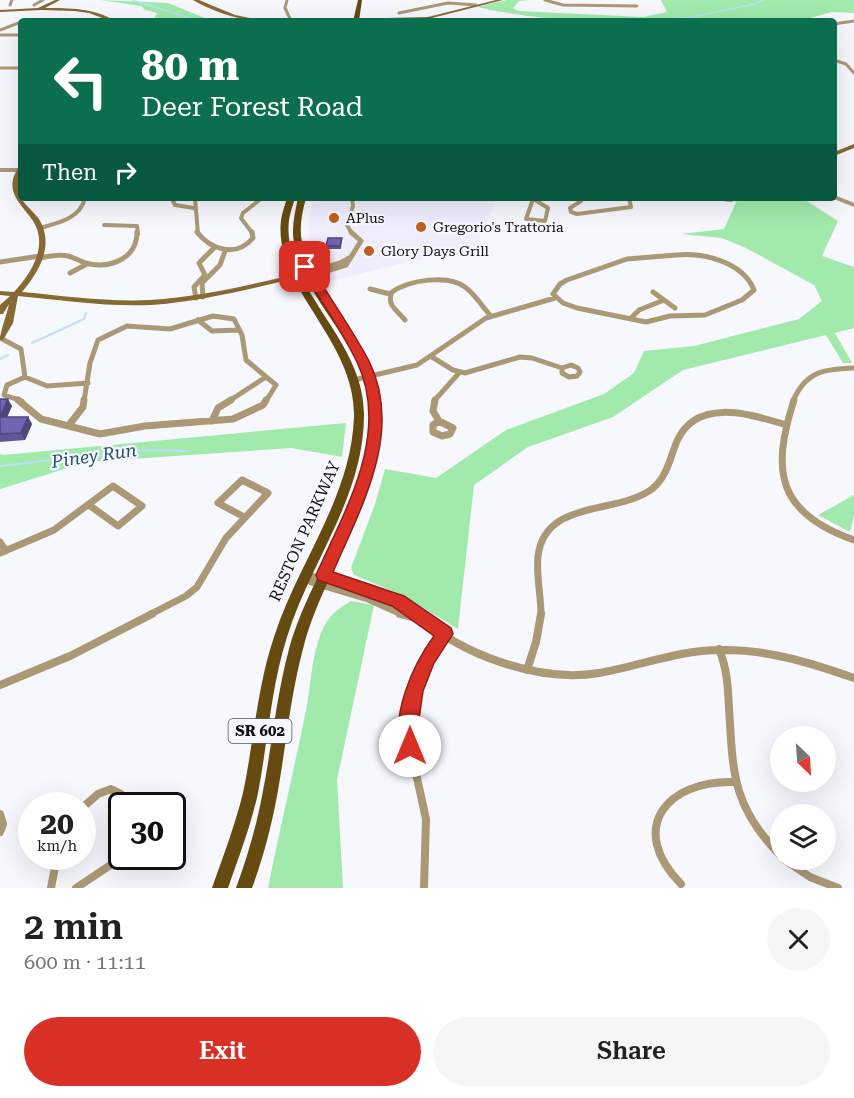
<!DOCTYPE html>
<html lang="en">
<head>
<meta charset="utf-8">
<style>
  body { margin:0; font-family:"Roboto Serif",serif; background:#f6f6f6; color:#222; height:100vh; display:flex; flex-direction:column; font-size:22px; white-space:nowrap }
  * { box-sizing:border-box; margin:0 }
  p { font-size:20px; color:#767676 }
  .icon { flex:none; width:33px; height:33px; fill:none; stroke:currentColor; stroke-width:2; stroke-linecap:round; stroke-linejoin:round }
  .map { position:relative; height:888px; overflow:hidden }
  .panel { display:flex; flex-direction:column; background:#fff; flex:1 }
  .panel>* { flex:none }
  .guide { position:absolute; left:18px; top:18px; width:819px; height:183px; border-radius:6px; box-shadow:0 6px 24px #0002; background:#0b6e4f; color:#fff; overflow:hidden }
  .needle { width:39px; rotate:155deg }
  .controls { position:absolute; left:770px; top:726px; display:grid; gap:12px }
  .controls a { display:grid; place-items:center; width:66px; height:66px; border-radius:50%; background:#fff; box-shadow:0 6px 24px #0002; font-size:30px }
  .speed { position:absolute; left:18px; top:792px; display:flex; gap:12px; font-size:30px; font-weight:700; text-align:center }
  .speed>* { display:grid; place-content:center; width:78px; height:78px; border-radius:50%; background:#fff; box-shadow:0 6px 24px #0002; line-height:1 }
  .speed small { font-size:15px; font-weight:400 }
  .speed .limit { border:3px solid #111; border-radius:9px; background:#fff; color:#111 }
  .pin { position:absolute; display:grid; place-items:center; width:51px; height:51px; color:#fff; margin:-26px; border-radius:12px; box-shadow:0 3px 9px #0006 }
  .me { position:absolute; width:66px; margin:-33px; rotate:0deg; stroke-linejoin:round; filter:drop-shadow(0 0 4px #0008) }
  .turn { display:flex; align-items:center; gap:21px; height:126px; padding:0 24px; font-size:27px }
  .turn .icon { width:78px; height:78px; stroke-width:2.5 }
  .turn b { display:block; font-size:42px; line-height:51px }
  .then { display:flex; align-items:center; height:57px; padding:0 24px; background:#0003; gap:12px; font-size:22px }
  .round { display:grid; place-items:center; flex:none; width:63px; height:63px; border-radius:32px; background:#f6f6f6 }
  .headline { display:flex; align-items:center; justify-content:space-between; height:102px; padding:0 24px }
  h1 { font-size:36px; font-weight:600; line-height:45px }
  .button { display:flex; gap:12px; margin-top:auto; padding:12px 24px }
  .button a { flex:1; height:69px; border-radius:36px; background:#d93025; color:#fff; font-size:24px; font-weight:600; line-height:69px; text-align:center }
  .button a+a { background:#f6f6f6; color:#222 }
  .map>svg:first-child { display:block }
</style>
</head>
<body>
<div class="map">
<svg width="854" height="888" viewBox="0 0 854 888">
  <rect width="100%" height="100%" fill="#f7f7fe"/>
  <path fill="#f0eefe" d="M314 198H497L474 251 411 261 328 282 310 252 309 216Z"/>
  <path fill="#a1eaac" d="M100 0 168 3 212 21H157L154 19 157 13 145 10 141 6Z
    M507 0H531L519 1 513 8 518 11 643 17 667 12 661 0H854V13L832 12 799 21C696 21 578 30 477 7Z
    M738 198H802L838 221 822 256 854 267V328L835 333 852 363H843L826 335 683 370 613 417 528 447 474 485 458 629 402 595 354 575 351 568 375 504 385 469 436 478 506 430 604 394 634 373 644 351 694 346 799 319 822 301 814 285 746 248 722 238 681 234 724 229Z
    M346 423 342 457 291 448 87 462 0 489V454L3 455Z
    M854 495V515L850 532 818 515Z
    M351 601 374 605 337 780 343 888H268C280 827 295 766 307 705 311 681 312 656 321 633 329 615 335 611 351 601Z"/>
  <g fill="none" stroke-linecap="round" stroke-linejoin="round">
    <path stroke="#bbe1f3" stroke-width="1.5" d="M132 0 200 21
      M664 19 687 18 755 4 763 0"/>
    <path stroke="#bbe1f3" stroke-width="2" d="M32 343 84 319 86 313
      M0 359 8 355
      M0 466 140 450 188 451"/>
    <path stroke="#ab9875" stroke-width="3" d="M287 0 285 8 291 21
      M545 0 563 5 637 6
      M10 5 12 0
      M34 5 43 0
      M399 13 448 3 476 5
      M23 21H67
      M834 24 854 21
      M0 30 21 22
      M0 35H21
      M834 60 846 64 854 73
      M0 68H21"/>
    <path stroke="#ab9875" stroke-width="4" d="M0 170H18
      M834 197 854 205
      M178 198 173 201 175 205 194 208
      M195 198 198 234
      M532 198 548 208 545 221 526 219 533 199
      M581 198V201L570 208 571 212 577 214 631 207 629 198
      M716 198 730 200 737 198
      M104 225 137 226 138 234
      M40 228C58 223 80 219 85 198
      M253 234 241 218 243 213 262 198
      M352 234 347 225 353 206 352 198"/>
    <path stroke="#ab9875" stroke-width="5" d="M197 232C211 250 236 258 253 238L252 232
      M676 255C703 252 743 262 754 290L742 300 705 315 670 316 646 322 577 308 563 303 553 294 560 284 567 280 627 259Z
      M40 258C49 256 59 254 68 256 76 258 82 263 90 264 112 268 137 258 137 232
      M0 262 40 256
      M310 272 340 263 351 257
      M70 273 87 264
      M309 273H320L346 265 361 241 351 232
      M370 289 390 294
      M653 292 675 308
      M203 297 202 283 220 265 225 251
      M196 298 194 287 205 275 199 263 214 248
      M631 318 639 310 664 300
      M198 320 212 331 239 330
      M405 320C397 310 386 305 392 292 409 280 448 274 465 287 476 295 482 307 491 316
      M0 338 21 349 25 377 7 385 4 395 22 401
      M432 357 453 370 465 373 520 357 532 358 562 368
      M571 365 578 368 580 372 577 376 569 377 562 373V368Z
      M25 377 47 386 88 383
      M354 380 417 365 486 318 555 298
      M84 401 90 363 98 340 127 326 170 329 213 316 234 319 242 335 246 360 276 385 266 401
      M229 401 266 377
      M434 401 459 373
      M793 401C806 371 824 369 854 368"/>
    <path stroke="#ab9875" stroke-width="7" d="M18 400 41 419 100 434 145 426 233 419 263 405 266 400
      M435 400 433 411 439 421
      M794 400C771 471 777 513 854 540
      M212 421 218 408 231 400
      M439 421 453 428 450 434 442 436 433 432V425Z
      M69 425 83 407 84 400
      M0 542 6 551
      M0 553 54 530 113 486 142 506 118 526 89 505
      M305 576C343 578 390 588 419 615
      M305 576 311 582 368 599 404 615
      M149 615 186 596 197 587 226 538 268 493 242 480 218 503 244 517
      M541 615C541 595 536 576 538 556 545 499 617 515 652 489 667 477 670 458 677 441 697 396 752 415 787 425"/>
    <path stroke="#ab9875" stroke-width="8" d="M400 614 423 620
      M417 614C460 655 540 683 599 673 640 666 679 650 720 650 767 649 811 663 854 678
      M719 649C727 668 728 687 729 708 733 773 732 806 780 855
      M527 670 536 642 541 614
      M0 685 70 656 152 614
      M82 808 98 794 111 789 121 794 126 806
      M0 814 3 824 0 832
      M785 860 810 877 838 888
      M681 884C627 829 666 780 734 782
      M51 888 57 856
      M76 888 124 856
      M424 888 426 819 410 746 411 712 419 679 445 634"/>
    <path fill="#866a33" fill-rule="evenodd" d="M55 0H60L45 8C69 8 95 8 115 21H110L89 13 74 11 42 10 0 12V10L38 8Z
      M193 0H199L235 15 264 21C240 21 214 12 193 0Z
      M496 0H503L428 19 303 21 305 20 428 17Z
      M854 144V148L834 156V152Z
      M21 165C21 176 16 188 21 198 25 205 34 212 39 219 55 245 39 272 22 292 65 296 107 302 150 300 204 297 257 283 309 271L313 273 309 275C257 287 205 301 151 305 106 307 62 300 18 296L13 323 3 340H0C0 331 7 315 9 304L3 314H0V305L10 296 0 295V291L14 292C29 276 45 252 37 229 31 211 6 199 14 176 16 172 17 168 21 165Z"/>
    <path fill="#654b10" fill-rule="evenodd" d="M358 0H362L359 21H353Z
      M287 198H295C293 205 290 213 289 220 281 288 365 339 364 415 364 497 310 562 287 637 271 687 268 741 258 793 251 825 239 857 228 888H212C223 857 235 825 243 793 254 741 257 687 274 637 298 562 351 498 354 417 356 340 273 288 281 220 282 213 285 205 287 198Z
      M298 198H306C302 213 299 227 302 243 314 306 376 341 380 414 384 500 323 569 303 649 290 697 286 747 277 796 271 828 263 858 252 888H236C247 858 256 828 262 796 272 747 276 697 289 649 311 569 373 501 370 415 367 341 306 307 294 243 291 227 295 213 298 198Z"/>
  </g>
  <path fill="#615699" d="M342 238 341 249H326V246Z
    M0 399 12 406 7 417H28L32 424 25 440 0 442Z"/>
  <path fill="#4f467d" d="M8 399 12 406 4 424 0 417Z
    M28 417 32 424 25 440 21 433Z"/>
  <path fill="#7164b2" stroke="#4f467d" stroke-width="1.5" d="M328 238H342L340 246H326Z
    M0 399H8L0 417H28L21 433 0 434Z"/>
  <path fill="#d93025" stroke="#8d1f18" stroke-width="1.5" d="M305 264 311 267C330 298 352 329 369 361 404 432 361 507 333 572L404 596 451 628 453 634 434 663 423 691 418 726 419 746 416 752 410 755 403 752C388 718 414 663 434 636L392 606 318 580 316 575C345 510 391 434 357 362 341 329 319 298 300 267Z"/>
  <g fill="#c05f1d" stroke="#f7f7fe" stroke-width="2">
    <circle cx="334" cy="218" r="6"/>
    <circle cx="421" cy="227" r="6"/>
    <circle cx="369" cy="251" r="6"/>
  </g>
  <g text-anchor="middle" stroke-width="4.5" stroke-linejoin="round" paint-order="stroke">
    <g font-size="14" fill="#101013" stroke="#f7f7fe" text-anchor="start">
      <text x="346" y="223">APlus</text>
      <text x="433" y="232">Gregorio's Trattoria</text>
      <text x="381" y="256">Glory Days Grill</text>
    </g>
    <rect fill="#f7f7fe" stroke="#55555a" stroke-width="1.5" x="228.5" y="719" width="63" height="24" rx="4.5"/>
    <g font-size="15" font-weight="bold" fill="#101013">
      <text x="260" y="736">SR 602</text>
    </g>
    <g font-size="16" fill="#101013" stroke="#f7f7fe">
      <text transform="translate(304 531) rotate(-66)" y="6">RESTON PARKWAY</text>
    </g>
    <g font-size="18" font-style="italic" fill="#255266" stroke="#f7f7fe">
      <text transform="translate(94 456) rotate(-8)" y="6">Piney Run</text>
    </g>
  </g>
</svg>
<div class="controls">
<a><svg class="needle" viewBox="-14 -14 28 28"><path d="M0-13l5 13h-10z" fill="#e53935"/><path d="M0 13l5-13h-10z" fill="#767676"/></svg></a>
<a><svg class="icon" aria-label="layers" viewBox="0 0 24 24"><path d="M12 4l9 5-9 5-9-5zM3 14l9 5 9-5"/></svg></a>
</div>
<div class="speed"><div>20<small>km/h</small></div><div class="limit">30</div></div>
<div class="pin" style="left:305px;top:267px;background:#d93025"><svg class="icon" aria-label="arrive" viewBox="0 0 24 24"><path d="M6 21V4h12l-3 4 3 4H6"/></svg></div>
<svg class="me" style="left:410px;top:746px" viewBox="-20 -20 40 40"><circle r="19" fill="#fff"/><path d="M0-13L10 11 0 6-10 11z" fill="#d93025"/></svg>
<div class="guide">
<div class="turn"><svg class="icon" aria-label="left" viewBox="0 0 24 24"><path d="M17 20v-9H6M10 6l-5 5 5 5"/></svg><div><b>80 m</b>Deer Forest Road</div></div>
<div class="then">Then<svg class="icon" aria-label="right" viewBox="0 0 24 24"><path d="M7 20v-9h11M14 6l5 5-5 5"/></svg></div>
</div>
</div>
<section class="panel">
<div class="headline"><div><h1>2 min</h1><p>600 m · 11:11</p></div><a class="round"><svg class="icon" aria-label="close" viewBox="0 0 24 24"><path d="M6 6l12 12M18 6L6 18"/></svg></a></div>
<div class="button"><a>Exit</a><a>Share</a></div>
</section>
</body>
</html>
